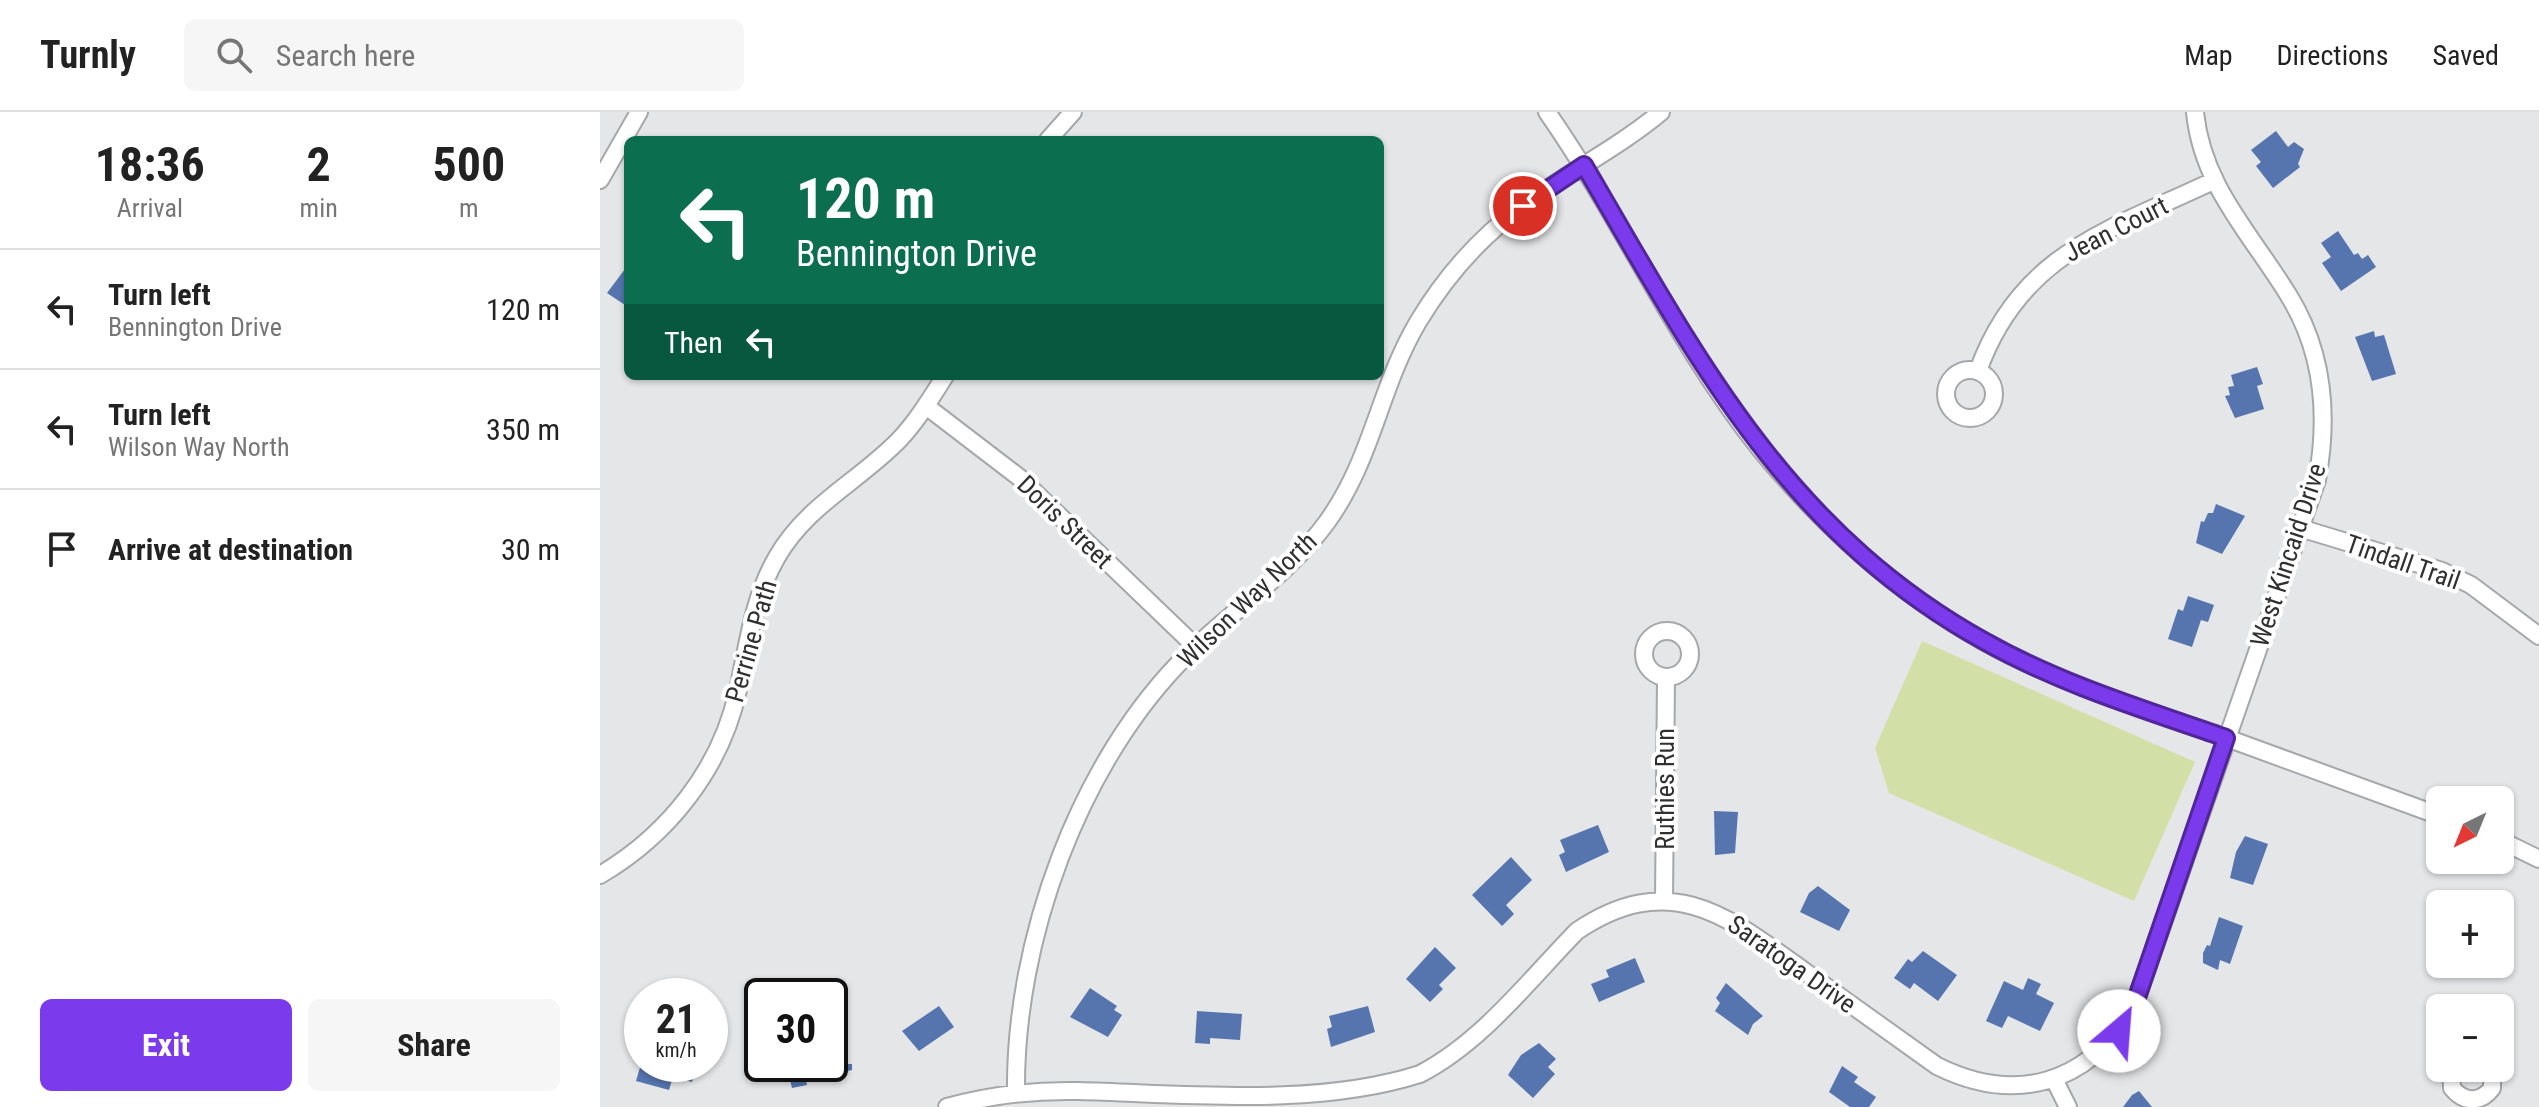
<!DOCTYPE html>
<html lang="en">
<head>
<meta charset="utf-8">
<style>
  body { margin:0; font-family:"Roboto Condensed",sans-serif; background:#f6f6f6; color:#222; height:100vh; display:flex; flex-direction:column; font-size:30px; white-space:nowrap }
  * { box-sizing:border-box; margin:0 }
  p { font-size:26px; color:#767676 }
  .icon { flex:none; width:44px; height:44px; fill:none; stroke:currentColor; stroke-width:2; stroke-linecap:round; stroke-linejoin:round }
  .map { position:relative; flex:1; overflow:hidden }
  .drawer { display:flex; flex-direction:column; background:#fff; width:600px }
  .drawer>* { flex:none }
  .hud { position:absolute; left:24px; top:24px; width:760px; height:244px; border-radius:12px; box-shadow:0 2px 6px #0004; background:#0b6e4f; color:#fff; overflow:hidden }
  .needle { width:52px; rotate:223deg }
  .controls { position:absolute; left:1826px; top:674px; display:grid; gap:16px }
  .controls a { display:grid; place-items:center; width:88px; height:88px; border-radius:12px; background:#fff; box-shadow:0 2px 6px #0004; font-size:40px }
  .speed { position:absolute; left:24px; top:866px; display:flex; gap:16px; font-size:40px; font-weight:700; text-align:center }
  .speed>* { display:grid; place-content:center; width:104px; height:104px; border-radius:50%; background:#fff; box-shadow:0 2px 6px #0004; line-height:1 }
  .speed small { font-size:20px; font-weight:400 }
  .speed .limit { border:4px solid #111; border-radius:12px; background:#fff; color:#111 }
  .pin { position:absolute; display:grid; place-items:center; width:68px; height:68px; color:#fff; margin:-34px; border:4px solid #fff; border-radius:50%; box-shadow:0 2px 8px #0007 }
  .me { position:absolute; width:88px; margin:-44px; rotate:27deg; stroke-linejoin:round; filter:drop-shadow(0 0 6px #0008) }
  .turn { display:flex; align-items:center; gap:28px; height:168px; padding:0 40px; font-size:36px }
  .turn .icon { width:104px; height:104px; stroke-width:2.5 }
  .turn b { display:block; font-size:56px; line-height:68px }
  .then { display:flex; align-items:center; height:76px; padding:0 40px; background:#0003; gap:16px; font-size:30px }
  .eta { display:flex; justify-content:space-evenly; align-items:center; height:136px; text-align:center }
  .eta b { font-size:48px; font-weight:700; line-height:56px }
  .primary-button { display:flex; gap:16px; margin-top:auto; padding:16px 40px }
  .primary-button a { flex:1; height:92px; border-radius:12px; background:#7c3aed; color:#fff; font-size:32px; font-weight:700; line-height:92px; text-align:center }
  .primary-button a+a { background:#f6f6f6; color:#222 }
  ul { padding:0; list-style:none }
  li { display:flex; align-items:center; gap:24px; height:120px; padding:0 40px; border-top:2px solid #e0e0e0 }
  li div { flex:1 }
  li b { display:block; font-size:30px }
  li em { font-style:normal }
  header { display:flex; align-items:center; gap:48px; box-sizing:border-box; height:112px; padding:0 40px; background:#fff; border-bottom:2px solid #e0e0e0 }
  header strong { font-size:38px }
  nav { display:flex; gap:44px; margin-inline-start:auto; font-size:28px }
  .search { width:560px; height:72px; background:#f6f6f6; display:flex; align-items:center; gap:20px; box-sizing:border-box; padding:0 28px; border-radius:12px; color:#767676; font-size:30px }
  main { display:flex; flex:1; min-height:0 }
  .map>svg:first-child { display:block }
</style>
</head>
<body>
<header>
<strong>Turnly</strong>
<div class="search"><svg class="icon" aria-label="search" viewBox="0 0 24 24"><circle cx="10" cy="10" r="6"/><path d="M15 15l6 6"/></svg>Search here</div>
<nav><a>Map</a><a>Directions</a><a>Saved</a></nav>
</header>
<main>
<section class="drawer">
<div class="eta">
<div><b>18:36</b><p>Arrival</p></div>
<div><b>2</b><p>min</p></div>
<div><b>500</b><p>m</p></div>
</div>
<ul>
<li><svg class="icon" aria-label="left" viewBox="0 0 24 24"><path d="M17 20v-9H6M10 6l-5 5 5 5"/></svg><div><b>Turn left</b><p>Bennington Drive</p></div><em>120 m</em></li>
<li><svg class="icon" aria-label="left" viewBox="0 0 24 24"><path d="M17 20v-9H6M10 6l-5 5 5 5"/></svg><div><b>Turn left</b><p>Wilson Way North</p></div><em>350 m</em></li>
<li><svg class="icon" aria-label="arrive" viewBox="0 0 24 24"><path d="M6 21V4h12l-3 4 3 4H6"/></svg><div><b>Arrive at destination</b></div><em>30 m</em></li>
</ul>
<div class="primary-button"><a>Exit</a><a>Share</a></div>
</section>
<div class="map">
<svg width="1939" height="995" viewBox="0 0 1939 995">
  <rect width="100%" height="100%" fill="#e5e6e8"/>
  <path fill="#d2dfa7" d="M1322 529 1595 650 1534 789 1289 681 1275 636Z"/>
  <path fill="#5675af" d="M1676 19 1688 35 1694 30 1704 37 1698 52 1700 55 1673 76 1656 54 1661 50 1651 38Z
    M1738 119 1754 143 1758 141 1762 147 1768 143 1776 155 1741 179 1722 151 1731 145 1721 131Z
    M28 153V195L7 181Z
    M1774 219 1775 225 1784 223 1796 262 1772 269 1755 225Z
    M1657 255 1663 272 1657 274 1664 297 1635 306 1625 284 1630 283 1628 275 1634 274 1631 263Z
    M1616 392 1645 404 1622 442 1596 431 1601 409 1604 410 1608 401H1613Z
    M1588 484 1614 493 1608 510 1601 508 1592 535 1568 527 1578 497 1583 499Z
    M1114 699 1138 700 1135 741 1115 743Z
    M998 713 1009 740 966 760 959 743 965 740 960 728Z
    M1645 724 1668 732 1653 773 1630 766 1636 740Z
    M911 745 932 768 906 793 914 802 902 814 872 783Z
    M1218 774 1250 798 1239 819 1200 800 1209 781Z
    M1619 805 1643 814 1630 852 1620 848 1618 858 1603 851V841L1607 833 1610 834Z
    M835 835 856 856 839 873 843 877 830 890 806 867Z
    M1323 839 1357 863 1338 889 1314 871 1310 877 1294 866 1308 847 1312 850Z
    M1035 846 1045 870 999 890 991 872 1009 865 1006 858Z
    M1428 866 1441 872 1436 882 1454 891 1440 919 1408 904 1402 916 1386 909 1404 869 1423 878Z
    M1126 871 1163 904 1153 912 1148 923 1115 899 1120 891 1116 886Z
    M490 876 517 894 514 898 522 903 508 925 470 905Z
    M339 894 354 915 319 939 302 919Z
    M768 894 775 920 731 935 727 917 732 915 729 904Z
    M597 899 642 902 640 928 610 926V932L595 931Z
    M939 931 956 947 948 955 955 962 933 986 908 963 921 943Z
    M41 952H88L96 955 92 970 73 965 69 978 36 969Z
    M186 952H252V958L206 968 207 973 192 976Z
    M1242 954 1258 965 1254 970 1276 985 1269 995H1250L1229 980Z
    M1539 979 1552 995H1523L1532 983Z"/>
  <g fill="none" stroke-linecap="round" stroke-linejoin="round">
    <defs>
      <path id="street" d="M947 0C1023 109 1077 233 1160 337 1222 413 1298 481 1383 529 1460 571 1542 597 1624 625 1696 651 1768 677 1840 704
        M448 28 473 0
        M0 68 39 0
        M1346 282a24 24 0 1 1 48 0a24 24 0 1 1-48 0Z
        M1378 259C1420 141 1510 118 1613 69
        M326 294 420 366 596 535
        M1700 416 1842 459 1871 473 1939 524
        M1044 542a23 23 0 1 1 46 0a23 23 0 1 1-46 0Z
        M1900 728 1939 747
        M0 763C68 723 121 657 138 578 148 532 153 486 177 445 207 393 258 370 299 328 317 309 331 286 345 264
        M1064 789 1066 565
        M1851 956 1852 976C1864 991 1881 991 1892 976V956
        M1454 967 1468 995
        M416 981C414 830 479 648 589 541 634 497 690 461 727 410 773 346 779 276 818 210 845 165 881 124 924 93 969 60 1019 35 1061 0
        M347 995C390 983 434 978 479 979 591 982 717 995 820 962 882 930 929 868 977 819 1071 756 1129 805 1207 861 1251 892 1294 923 1337 954 1416 993 1487 972 1533 897L1717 368C1729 303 1724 241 1689 184 1652 123 1602 74 1595 0"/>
    </defs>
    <use href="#street" stroke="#a6a7a9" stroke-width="20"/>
    <use href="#street" stroke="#fff" stroke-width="16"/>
  </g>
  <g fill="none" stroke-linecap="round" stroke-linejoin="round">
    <defs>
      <path id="route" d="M923 94 984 53C1095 242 1183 417 1384 529 1460 572 1543 597 1626 626L1533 897 1519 919"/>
    </defs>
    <use href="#route" stroke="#51269a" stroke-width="20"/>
    <use href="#route" stroke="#7c3aed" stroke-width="14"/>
  </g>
  <g text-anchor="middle" stroke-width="8" stroke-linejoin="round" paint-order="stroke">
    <g font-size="26" fill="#303031" stroke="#fff">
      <text transform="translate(1516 117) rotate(-27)" y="9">Jean Court</text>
      <text transform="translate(465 410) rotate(44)" y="9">Doris Street</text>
      <text transform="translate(1688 443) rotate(-72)" y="9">West Kincaid Drive</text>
      <text transform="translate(1803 450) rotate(19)" y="9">Tindall Trail</text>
      <text transform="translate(647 488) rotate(-44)" y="9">Wilson Way North</text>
      <text transform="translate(151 529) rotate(-74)" y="9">Perrine Path</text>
      <text transform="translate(1065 677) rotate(-90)" y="9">Ruthies Run</text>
      <text transform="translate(1192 852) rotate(35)" y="9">Saratoga Drive</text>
    </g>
  </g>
</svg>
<div class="controls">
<a><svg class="needle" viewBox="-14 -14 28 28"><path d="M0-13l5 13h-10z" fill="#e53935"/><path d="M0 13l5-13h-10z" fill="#767676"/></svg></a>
<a>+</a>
<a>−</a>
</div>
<div class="speed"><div>21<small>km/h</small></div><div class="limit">30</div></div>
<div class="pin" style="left:923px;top:94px;background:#d93025"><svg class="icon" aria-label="arrive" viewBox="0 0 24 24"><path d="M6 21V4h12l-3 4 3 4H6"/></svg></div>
<svg class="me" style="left:1519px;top:919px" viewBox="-20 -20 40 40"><circle r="19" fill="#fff"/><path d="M0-13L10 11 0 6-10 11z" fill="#7c3aed"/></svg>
<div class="hud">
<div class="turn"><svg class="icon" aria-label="left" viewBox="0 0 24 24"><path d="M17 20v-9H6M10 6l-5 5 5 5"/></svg><div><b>120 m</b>Bennington Drive</div></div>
<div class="then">Then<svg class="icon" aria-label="left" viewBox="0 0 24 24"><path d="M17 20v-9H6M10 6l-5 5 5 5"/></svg></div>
</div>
</div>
</main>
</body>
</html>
